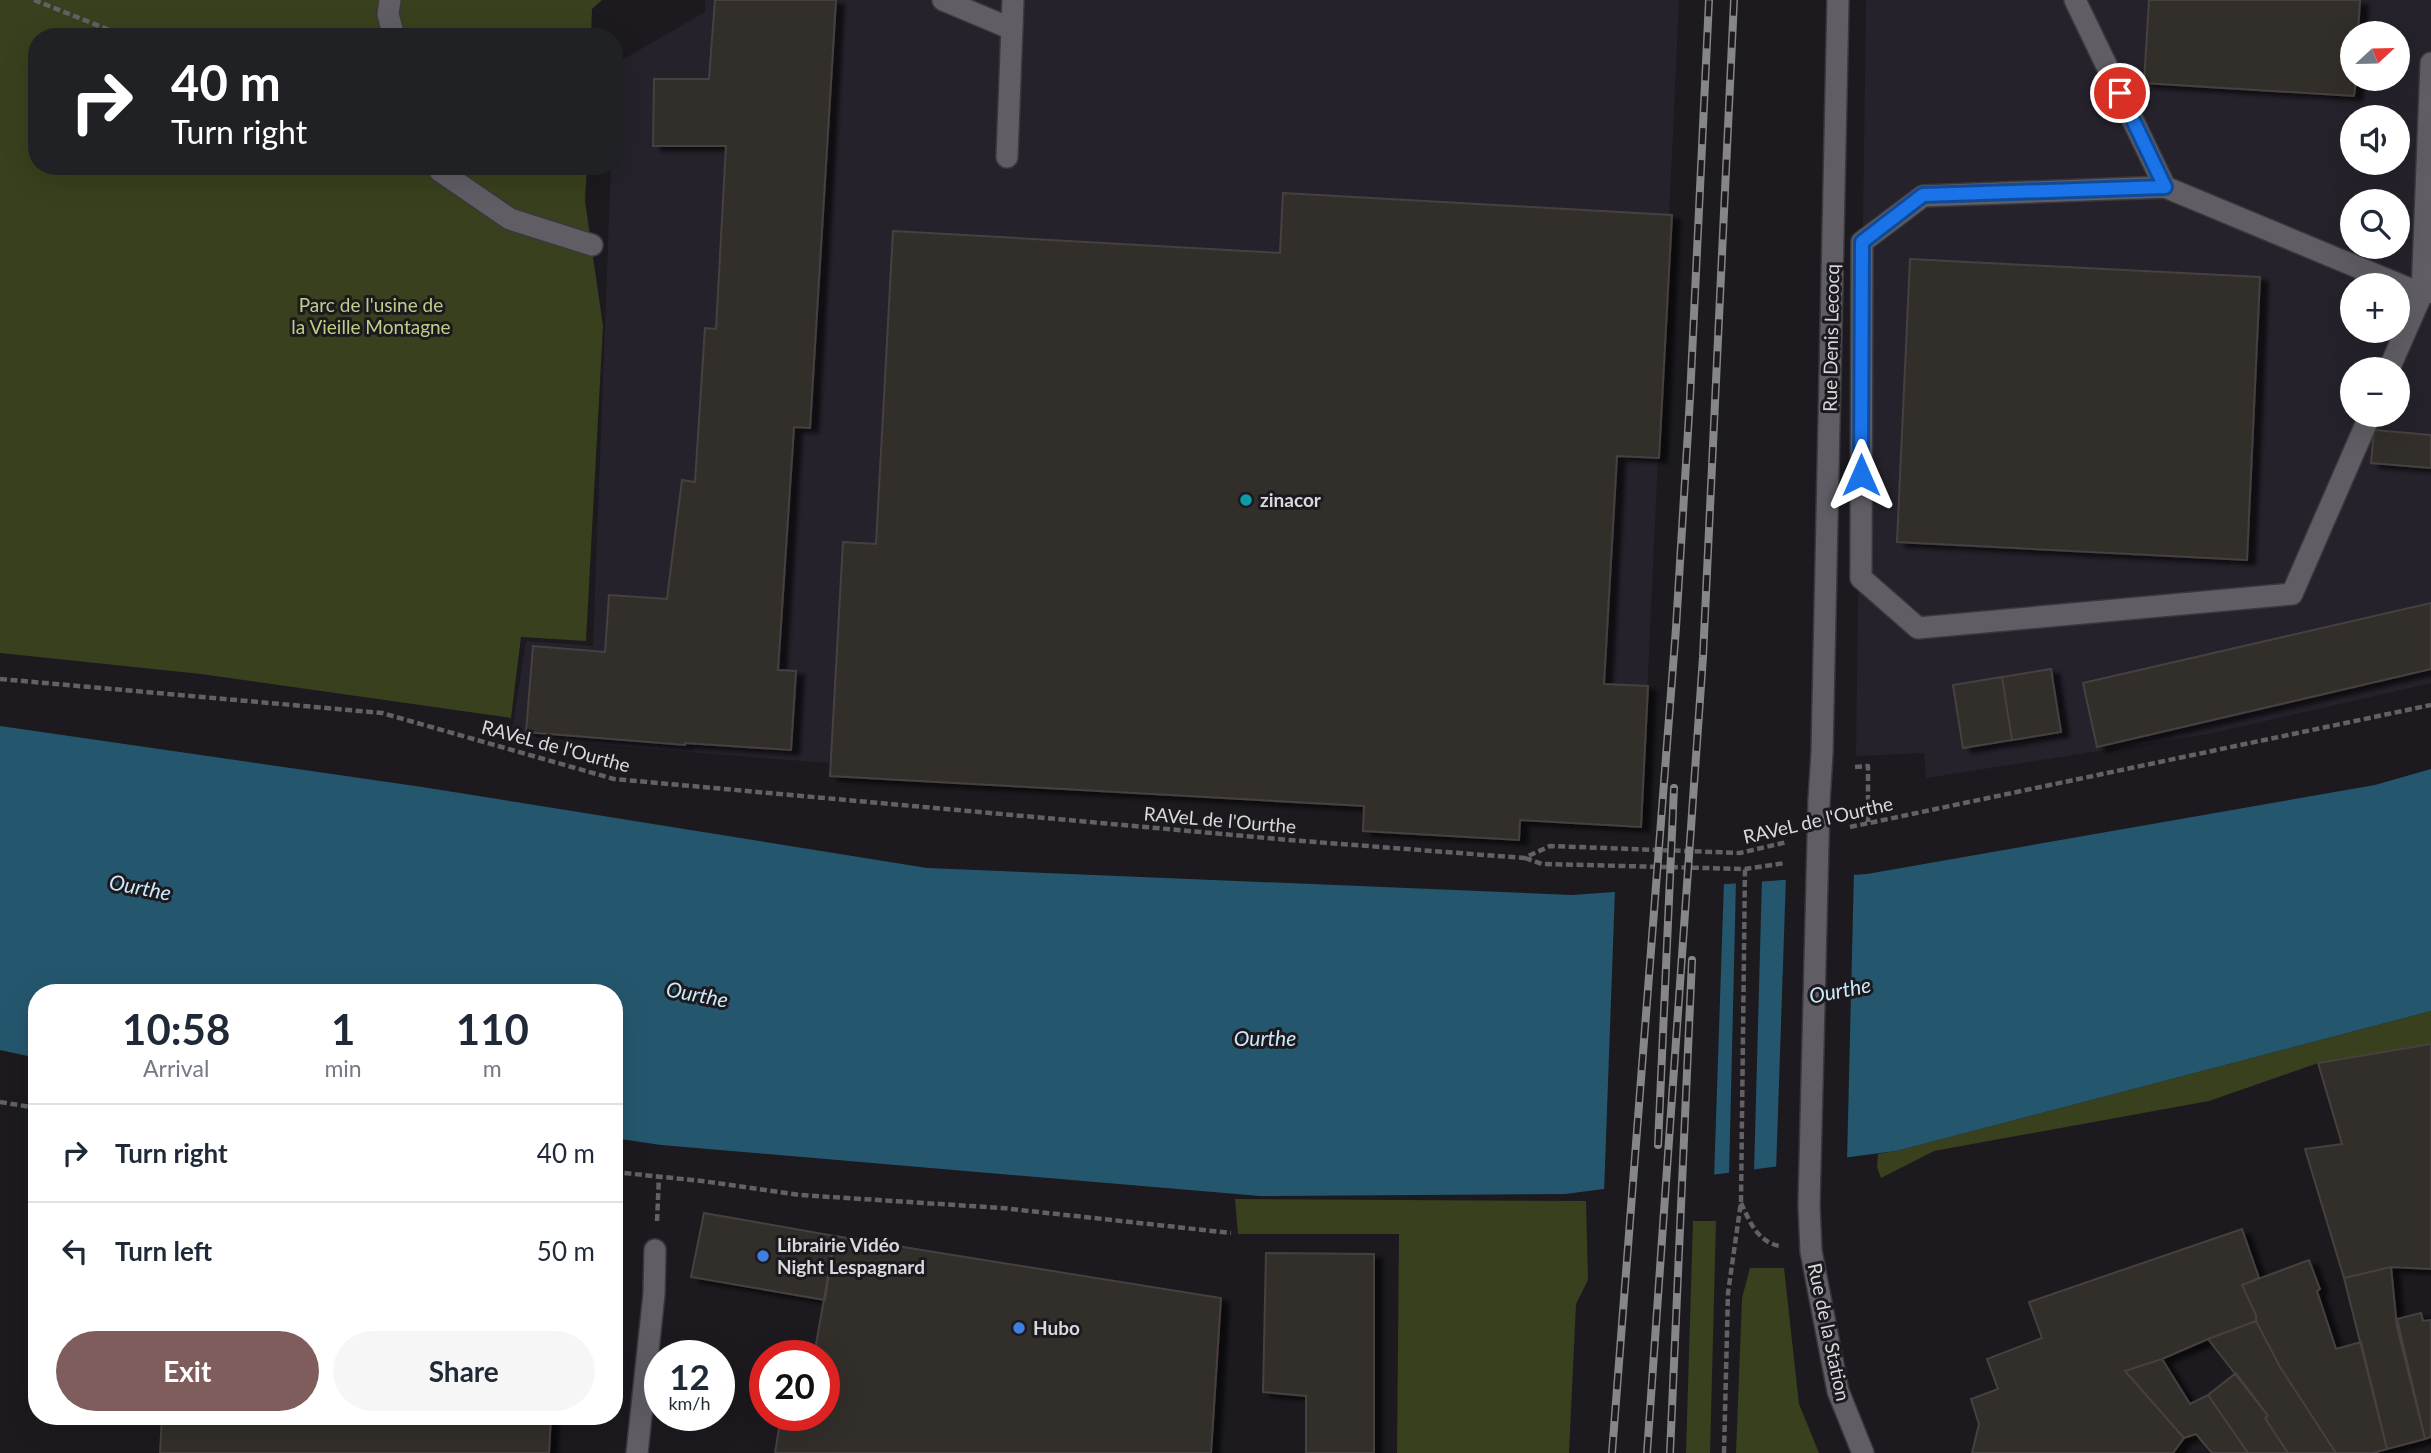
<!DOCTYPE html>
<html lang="en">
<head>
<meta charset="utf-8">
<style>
  body { margin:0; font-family:Lato,sans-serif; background:#f6f6f7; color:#1f2937; height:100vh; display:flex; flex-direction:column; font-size:26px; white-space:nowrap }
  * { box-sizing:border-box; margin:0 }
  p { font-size:23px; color:#747a83 }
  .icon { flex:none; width:38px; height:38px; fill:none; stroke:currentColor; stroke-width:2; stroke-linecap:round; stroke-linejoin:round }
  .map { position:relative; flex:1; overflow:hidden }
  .drawer { position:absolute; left:28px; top:984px; width:595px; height:441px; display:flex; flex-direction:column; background:#fff; border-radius:28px; box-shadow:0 7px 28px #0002 }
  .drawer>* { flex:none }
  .guide { position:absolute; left:28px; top:28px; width:595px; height:147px; border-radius:28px; box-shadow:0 7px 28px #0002; background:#202124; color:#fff; overflow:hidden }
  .needle { width:46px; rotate:68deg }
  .tools { position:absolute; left:2340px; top:21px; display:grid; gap:14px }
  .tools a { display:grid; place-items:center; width:70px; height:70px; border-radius:50%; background:#fff; box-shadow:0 7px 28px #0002; font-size:35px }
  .speed { position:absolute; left:644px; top:1340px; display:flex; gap:14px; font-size:35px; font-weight:700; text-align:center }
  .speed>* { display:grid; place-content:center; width:91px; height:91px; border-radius:50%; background:#fff; box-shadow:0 7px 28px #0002; line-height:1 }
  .speed small { font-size:18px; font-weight:400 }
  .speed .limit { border:10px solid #d22; background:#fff; color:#111 }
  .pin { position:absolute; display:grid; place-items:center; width:60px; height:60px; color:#fff; margin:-30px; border:4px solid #fff; border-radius:50%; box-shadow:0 2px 7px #0007 }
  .me { position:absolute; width:77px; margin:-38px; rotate:0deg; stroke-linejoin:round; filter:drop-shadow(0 0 5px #0008) }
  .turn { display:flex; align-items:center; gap:24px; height:147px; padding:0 28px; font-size:32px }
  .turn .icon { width:91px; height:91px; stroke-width:2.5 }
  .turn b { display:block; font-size:49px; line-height:60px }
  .eta { display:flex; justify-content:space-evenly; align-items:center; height:119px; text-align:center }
  .eta b { font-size:42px; font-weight:700; line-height:49px }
  .primary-button { display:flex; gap:14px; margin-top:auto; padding:14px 28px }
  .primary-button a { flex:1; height:80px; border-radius:42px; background:#7f5d5d; color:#fff; font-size:28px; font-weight:700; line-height:80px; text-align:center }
  .primary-button a+a { background:#f6f6f7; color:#1f2937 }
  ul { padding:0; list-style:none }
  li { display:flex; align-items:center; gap:21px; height:98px; padding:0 28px; border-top:2px solid #e0e1e3 }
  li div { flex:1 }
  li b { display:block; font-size:26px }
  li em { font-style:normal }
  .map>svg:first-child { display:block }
</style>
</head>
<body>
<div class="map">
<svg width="2431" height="1453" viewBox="0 0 2431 1453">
  <defs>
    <filter id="shadow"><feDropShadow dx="8" dy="4.5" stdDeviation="2" flood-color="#0009"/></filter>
  </defs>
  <rect width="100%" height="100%" fill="#1c1a1f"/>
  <path fill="#26222c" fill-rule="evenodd" d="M705 0H1679L1641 827 511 738 526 641 593 646 611 166H614L615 64 705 12Z
    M1866 0H2431V683L2208 734 1926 778 1924 753 1856 756ZM2352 33H2398V79H2352ZM2352 117H2398V163H2352ZM2352 201H2398V247H2352ZM2352 285H2398V331H2352ZM2352 369H2398V415H2352Z"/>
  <path fill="#39401d" d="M0 0H602L592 9 591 37H37V166H587L585 201 603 326 586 641 521 637 511 718 201 674 0 653Z
    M2431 1011V1044L2318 1063 2209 1101 1934 1151 1881 1178 1877 1167 1878 1154 1896 1151Z
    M1235 1199 1586 1201 1588 1280 1576 1304 1569 1453H1397L1399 1234H1238Z
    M1693 1221H1716L1710 1453H1686Z
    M1750 1268H1784L1799 1404 1819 1453H1736L1742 1298Z"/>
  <path fill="#24576e" d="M0 726 422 787 927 868 1572 895 1867 874 2375 785 2431 769V1011L1896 1151 1565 1194 1260 1196 661 1145 614 1138V992H37V1058L0 1050Z"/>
  <path fill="#1c1a1f" d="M1854 871 1847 1161 1776 1171 1786 876Z
    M1762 878 1754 1173 1729 1177 1736 880Z
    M1724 881 1714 1179 1604 1193 1615 889Z"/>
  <path fill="#332d2c" stroke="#47403f" stroke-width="2" filter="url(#shadow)" d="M715 0H836L810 428 794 427 778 670 796 671 791 750 685 743V745L526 732 533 646 605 652 609 595 667 599 682 480 695 482 705 328 716 329 726 146H653L654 79H709Z
    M2149 0H2360L2358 33H2352V79H2356L2354 96 2144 83Z
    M1283 193 1672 215 1659 458 1617 456 1604 684 1648 686 1641 827 1520 820 1519 840 1363 831 1364 806 830 776 843 542 876 544 893 231 1280 253Z
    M1910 259 2260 277 2247 560 1897 542Z
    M2374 430 2431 435V468L2371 463Z
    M2431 603V669L2097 747 2083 683Z
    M2051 669 2061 732 2012 740 2002 677Z
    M2002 677 2012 740 1963 748 1953 685Z
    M2431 1044V1269L2391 1267 2344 1278 2305 1149 2342 1144 2318 1063Z
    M704 1213 835 1236 825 1300 691 1277Z
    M2242 1229 2259 1278 2242 1285 2256 1315V1321L2208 1339 2162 1359 2125 1371 2184 1438 2173 1453H1972L1979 1424 1971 1399 1998 1389 1987 1359 2042 1338 2029 1302Z
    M835 1236 1221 1298 1211 1453H775L781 1416H824V1356H814Z
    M1266 1253 1374 1254V1453H1306V1396L1263 1392Z
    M2309 1260 2320 1289 2317 1291 2336 1349 2361 1342 2387 1449 2373 1453H2336L2280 1367 2256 1321V1315L2242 1285Z
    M2391 1267 2397 1327 2425 1439 2387 1449 2344 1278Z
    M2421 1313 2423 1321 2431 1320V1437L2425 1439 2397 1319Z
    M2256 1321 2280 1367 2336 1453H2288L2265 1418 2268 1416 2208 1339Z
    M2162 1359 2190 1404 2208 1395 2248 1453H2212L2196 1434 2184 1438 2125 1371Z
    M2236 1373 2268 1416 2265 1418 2288 1453H2248L2208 1395Z
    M162 1416H551L549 1453H160Z"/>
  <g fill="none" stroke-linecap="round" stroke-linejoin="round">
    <defs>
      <path id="minor" d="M390 0 388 14 394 37
        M943 0 1012 29
        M2075 0 2165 187 2422 294 2431 292
        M1007 157 1013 0
        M438 166 440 171 510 219 592 245
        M2165 187 1923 196 1862 242 1861 578 1918 628 2292 594 2370 415
        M2389 369 2422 294 2431 63
        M1819 801 1822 753 1838 0
        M1811 1251 1838 1391 1863 1453
        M637 1453 654 1294 655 1250"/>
    </defs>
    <use href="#minor" stroke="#39383c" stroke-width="24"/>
    <path stroke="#626165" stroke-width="4.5" stroke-dasharray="7 3.5" stroke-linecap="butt" d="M34 0 127 37
      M0 679 382 713 614 779 1289 840 1524 858 1550 846 1740 853 1787 842
      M1855 767 1868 766V822
      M1850 827 2431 705
      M1525 858 1542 864 1745 869 1785 863
      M0 1102 37 1108
      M614 1172 702 1181 800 1195 1002 1208 1231 1233
      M1741 1203C1750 1222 1757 1241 1779 1246
      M657 1221 659 1176
      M1724 1453 1728 1293 1741 1202 1745 869"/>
    <use href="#minor" stroke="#605e64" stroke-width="21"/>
    <defs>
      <path id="rail" d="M1658 1145 1674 788
        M1612 1453 1676 628 1690 398 1709 0
        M1647 1453 1703 657 1734 0
        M1670 1453 1692 960"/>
    </defs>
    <use href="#rail" stroke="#868589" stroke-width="8"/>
    <use href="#rail" stroke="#1c1a1f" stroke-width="5" stroke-dasharray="16" stroke-linecap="butt"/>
    <defs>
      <path id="minor-bridge" d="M1811 1251 1809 1205 1819 801"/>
    </defs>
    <use href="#minor-bridge" stroke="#39383c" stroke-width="24" stroke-linecap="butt"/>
    <use href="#minor-bridge" stroke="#605e64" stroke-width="21"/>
  </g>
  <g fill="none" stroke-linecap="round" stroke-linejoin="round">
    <defs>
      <path id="route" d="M1861 475 1862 242 1923 195 2165 187 2120 93"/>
    </defs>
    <use href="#route" stroke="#114b97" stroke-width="18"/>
    <use href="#route" stroke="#1a73e8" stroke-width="12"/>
  </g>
  <circle fill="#0f9aa8" stroke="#1c1a1f" stroke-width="2.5" cx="1246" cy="500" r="7"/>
  <g fill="#3f7fe0" stroke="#1c1a1f" stroke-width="2.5">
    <circle cx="763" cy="1256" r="7"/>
    <circle cx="1019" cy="1328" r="7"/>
  </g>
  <g text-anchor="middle" stroke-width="6" stroke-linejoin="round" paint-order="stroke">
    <g font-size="19" fill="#bfce85" stroke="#1c1a1f">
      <text x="371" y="312">Parc de l'usine de<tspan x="371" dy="22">la Vieille Montagne</tspan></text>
    </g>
    <g font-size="19" fill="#d9d8dc" stroke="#1c1a1f">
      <text transform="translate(1831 338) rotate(-89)" y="7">Rue Denis Lecocq</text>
      <text transform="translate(556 746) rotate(15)" y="7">RAVeL de l'Ourthe</text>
      <text transform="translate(1220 820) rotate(5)" y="7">RAVeL de l'Ourthe</text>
      <text transform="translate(1818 820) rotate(-13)" y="7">RAVeL de l'Ourthe</text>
      <text transform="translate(1829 1332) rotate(78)" y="7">Rue de la Station</text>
    </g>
    <g font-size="19" font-weight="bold" fill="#d9d8dc" stroke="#1c1a1f" text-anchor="start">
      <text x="1260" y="507">zinacor</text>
      <text x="777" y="1252">Librairie Vidéo<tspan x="777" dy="22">Night Lespagnard</tspan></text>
      <text x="1033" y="1335">Hubo</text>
    </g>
    <g font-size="21" font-style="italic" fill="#cbe9f9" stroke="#1c1a1f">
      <text transform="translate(140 888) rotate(11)" y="7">Ourthe</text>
      <text transform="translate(1840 991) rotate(-11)" y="7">Ourthe</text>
      <text transform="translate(697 995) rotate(11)" y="7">Ourthe</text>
      <text x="1265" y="1046">Ourthe</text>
    </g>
  </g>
</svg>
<div class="tools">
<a><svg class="needle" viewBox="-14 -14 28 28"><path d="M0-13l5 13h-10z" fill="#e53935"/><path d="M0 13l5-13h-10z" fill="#747a83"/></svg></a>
<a><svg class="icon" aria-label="sound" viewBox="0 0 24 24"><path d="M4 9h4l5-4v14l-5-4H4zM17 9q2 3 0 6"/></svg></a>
<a><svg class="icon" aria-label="search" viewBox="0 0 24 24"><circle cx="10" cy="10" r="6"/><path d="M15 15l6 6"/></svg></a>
<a>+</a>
<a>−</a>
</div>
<div class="speed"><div>12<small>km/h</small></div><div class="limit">20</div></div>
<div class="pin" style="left:2120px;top:93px;background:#d93025"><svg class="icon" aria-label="arrive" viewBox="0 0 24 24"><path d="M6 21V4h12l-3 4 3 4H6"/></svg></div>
<svg class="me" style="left:1861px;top:475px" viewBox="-20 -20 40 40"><path d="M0-17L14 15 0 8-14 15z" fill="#1a73e8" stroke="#fff" stroke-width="4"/></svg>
<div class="guide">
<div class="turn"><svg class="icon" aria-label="right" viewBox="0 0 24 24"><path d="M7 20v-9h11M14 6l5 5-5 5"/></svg><div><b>40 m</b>Turn right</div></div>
</div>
<section class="drawer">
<div class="eta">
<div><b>10:58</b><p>Arrival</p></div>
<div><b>1</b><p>min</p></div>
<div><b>110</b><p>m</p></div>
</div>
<ul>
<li><svg class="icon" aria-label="right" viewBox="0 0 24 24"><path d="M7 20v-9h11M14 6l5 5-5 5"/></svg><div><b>Turn right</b></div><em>40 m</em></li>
<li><svg class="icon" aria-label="left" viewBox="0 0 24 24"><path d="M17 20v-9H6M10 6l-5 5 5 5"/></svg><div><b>Turn left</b></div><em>50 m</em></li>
</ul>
<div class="primary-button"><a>Exit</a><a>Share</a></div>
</section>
</div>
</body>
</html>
